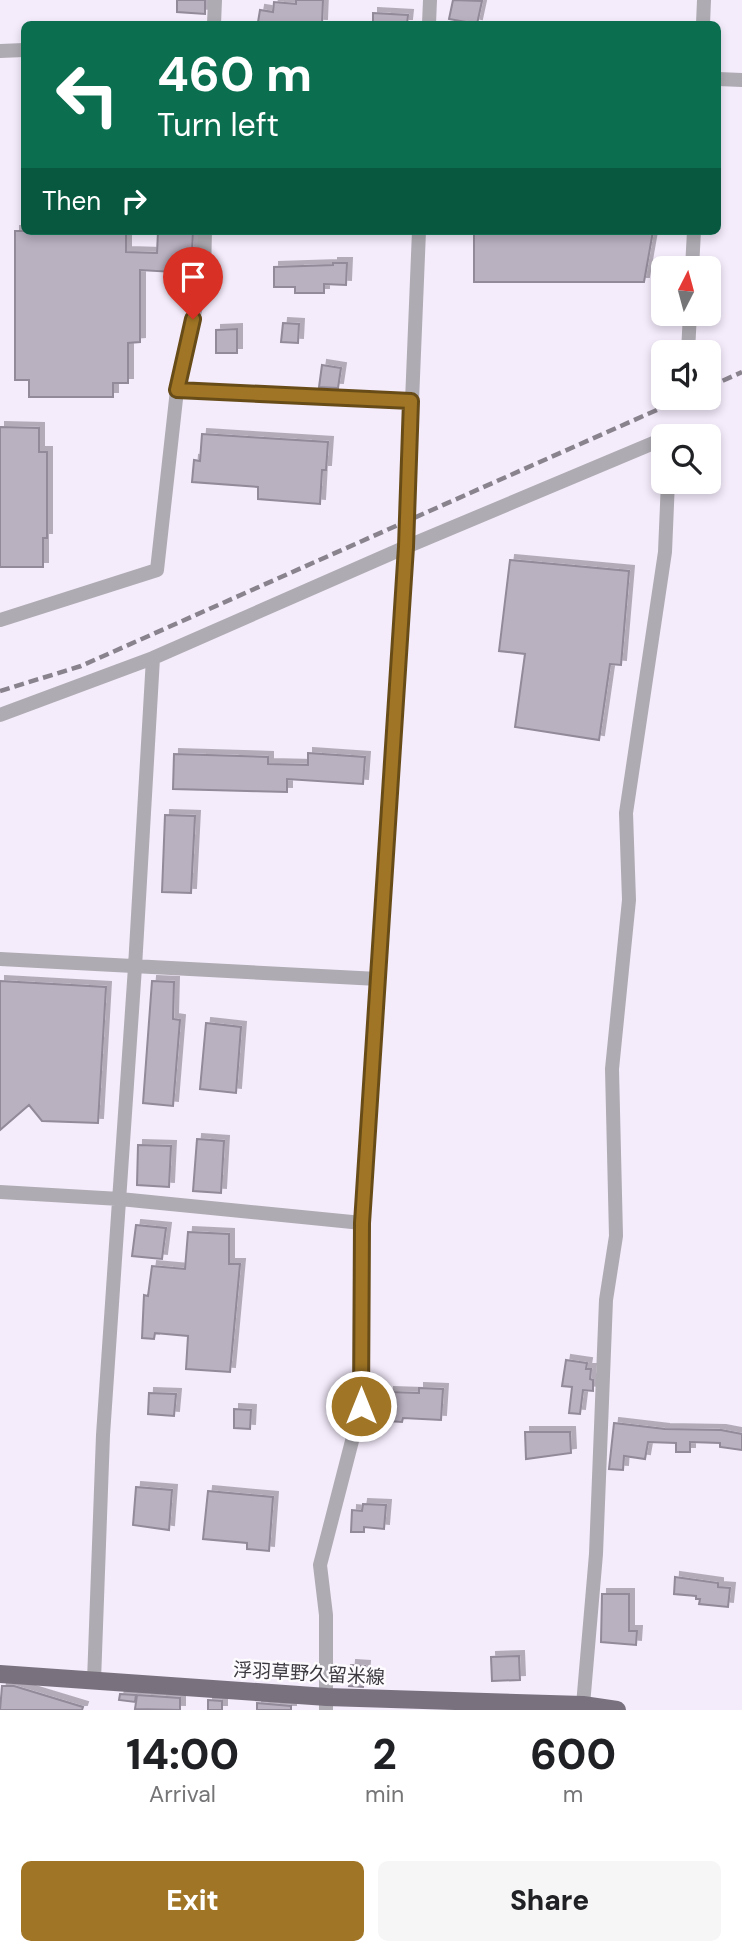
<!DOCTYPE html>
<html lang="en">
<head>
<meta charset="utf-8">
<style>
  body { margin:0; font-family:"DM Sans","Noto Sans JP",sans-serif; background:#f6f6f6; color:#202124; height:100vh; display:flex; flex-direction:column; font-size:26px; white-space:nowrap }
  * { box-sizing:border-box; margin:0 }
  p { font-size:23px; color:#757577 }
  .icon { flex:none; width:38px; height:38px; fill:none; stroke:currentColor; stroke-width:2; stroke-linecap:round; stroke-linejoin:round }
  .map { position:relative; height:1710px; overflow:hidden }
  .drawer { display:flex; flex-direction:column; background:#fff; flex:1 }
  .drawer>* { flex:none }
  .hud { position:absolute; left:21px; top:21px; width:700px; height:214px; border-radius:10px; box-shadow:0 4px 10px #0003; background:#0b6e4f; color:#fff; overflow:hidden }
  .needle { width:46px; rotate:6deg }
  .controls { position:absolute; left:651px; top:256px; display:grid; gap:14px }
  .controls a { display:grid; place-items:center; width:70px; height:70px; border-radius:10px; background:#fff; box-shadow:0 4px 10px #0003; font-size:35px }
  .pin { position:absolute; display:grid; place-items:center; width:60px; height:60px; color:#fff; margin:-72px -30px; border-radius:50% 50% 50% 0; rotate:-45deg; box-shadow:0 0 7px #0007 }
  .pin .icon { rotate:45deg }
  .me { position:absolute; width:77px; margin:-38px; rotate:0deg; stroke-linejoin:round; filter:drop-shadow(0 0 5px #0008) }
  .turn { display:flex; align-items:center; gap:24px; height:147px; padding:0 21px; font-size:32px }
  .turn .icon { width:91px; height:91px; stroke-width:2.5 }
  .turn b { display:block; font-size:49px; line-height:60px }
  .then { display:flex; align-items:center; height:66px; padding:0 21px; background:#0003; gap:14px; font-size:26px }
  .eta { display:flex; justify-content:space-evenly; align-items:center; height:119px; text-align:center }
  .eta b { font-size:42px; font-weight:800; line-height:49px }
  .button { display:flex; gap:14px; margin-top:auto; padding:14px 21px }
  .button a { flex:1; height:80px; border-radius:10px; background:#a07525; color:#fff; font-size:28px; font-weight:800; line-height:80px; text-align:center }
  .button a+a { background:#f6f6f6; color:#202124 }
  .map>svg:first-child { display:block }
</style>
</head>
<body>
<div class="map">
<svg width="742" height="1710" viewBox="0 0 742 1710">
  <defs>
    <filter id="shadow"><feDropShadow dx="5" dy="-5" stdDeviation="0" flood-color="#0004"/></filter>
  </defs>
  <rect width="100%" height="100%" fill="#f4ebfb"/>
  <path fill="#b9b0c0" stroke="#928a98" stroke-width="2" filter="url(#shadow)" d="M177 0H205V14L177 12Z
    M296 0H323L322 24 258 22 260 10 273 12 274 2 296 4Z
    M453 0 482 1 477 24 449 19Z
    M373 13 408 15 407 24H373Z
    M15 231H126V252L157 253 158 231H193L191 273 140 270V342L128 343V383H113V397H29V380H15Z
    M474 231H653L644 282H474Z
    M333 263H347L346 285 324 284V293H295V287H274V267L333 265Z
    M283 323 299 324 298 343 281 342Z
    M237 329V353H216V330Z
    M322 365 341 368 338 388 319 387Z
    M0 427 39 428V452H47V538H43V567H0Z
    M202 434 328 442 326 470H322L320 504 258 499V487L192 482 194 460 200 461Z
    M510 560 629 571 621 665 610 664 599 740 515 727 525 654 499 651Z
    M308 753 365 757 363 784 287 779V792L173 789 174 754 268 757V764L308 765Z
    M165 815 195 816 191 893 162 892Z
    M0 981 106 987 98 1123 42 1121 29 1105 0 1130Z
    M152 981 174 982 173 1019 180 1020 173 1106 143 1103Z
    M206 1023 241 1027 236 1093 200 1089Z
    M197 1139 224 1141 221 1193 193 1191Z
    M138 1145 171 1146 169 1187 137 1185Z
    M136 1225 166 1228 162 1259 132 1256Z
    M188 1232 229 1234V1264H240L230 1372 186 1369 188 1336 155 1333 154 1339 142 1338 144 1295 148 1296 152 1266 185 1269Z
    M566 1360 587 1363 586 1369H591L590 1379 593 1380V1391L583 1390 580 1414 569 1413 572 1387 562 1386Z
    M419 1388 443 1389 441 1420 403 1418 402 1422 388 1421 389 1392 419 1393Z
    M149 1393 176 1394 174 1416 148 1414Z
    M234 1409 251 1410 250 1429 234 1428Z
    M614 1423 665 1429 721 1430 742 1434V1450L720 1447V1443L690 1442V1452H676V1443L648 1442 645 1459 624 1456 623 1470 609 1469Z
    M525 1432H570L571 1453 526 1459Z
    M136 1487 172 1490 169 1530 133 1525Z
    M208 1491 273 1497 269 1551 247 1549V1543L203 1539Z
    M363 1504 386 1505 384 1529 364 1527V1532H351L352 1510 362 1511Z
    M675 1577 718 1583V1587L730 1588 728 1607 699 1604 700 1599H696V1596L674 1594Z
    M602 1594H629V1631H637L636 1645 601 1642Z
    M519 1656 520 1680 492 1681 491 1657Z
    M351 1665 365 1666 363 1687 349 1686Z
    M2 1686H14L83 1707 82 1710H0Z
    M120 1694 136 1695 135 1702 119 1700Z
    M137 1695 180 1698V1710L135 1709Z
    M208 1700 222 1701V1710H208Z
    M257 1703 291 1706V1710H257Z"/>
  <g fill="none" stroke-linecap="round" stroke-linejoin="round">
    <path stroke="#aeabb2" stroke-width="14" d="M214 24 215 0
      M429 24 430 0
      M703 24 704 0
      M0 51 24 50
      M718 79 742 80
      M692 268 694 231
      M688 352 690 313
      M177 390 411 401
      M678 436 679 433
      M0 620 157 570 177 390 204 271 205 231
      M0 715 153 658 406 547 663 439
      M0 959 378 979
      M0 1192 120 1199 362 1223
      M94 1681 103 1435 135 967 153 658
      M583 1705 596 1554 606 1300 616 1236 612 1069 629 900 626 813 665 552 668 481
      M326 1710V1615L320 1565 361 1406 362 1223 406 547 419 231"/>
    <path stroke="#79727e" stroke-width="18" d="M0 1674 327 1697 583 1705 617 1710"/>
    <path stroke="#89838d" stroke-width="4.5" stroke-dasharray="10 5" stroke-linecap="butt" d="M709 387 742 372
      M0 691 81 666 686 397"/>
  </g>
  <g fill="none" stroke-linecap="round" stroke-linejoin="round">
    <defs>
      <path id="route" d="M193 319 177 390 411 401 406 547 362 1223 361 1406"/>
    </defs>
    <use href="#route" stroke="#684c18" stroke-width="18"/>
    <use href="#route" stroke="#a07525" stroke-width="12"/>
  </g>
  <g text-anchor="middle" stroke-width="5" stroke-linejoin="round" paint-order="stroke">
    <g font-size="19" fill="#3d3940" stroke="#fdfbfe">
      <text transform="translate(309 1673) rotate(3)" y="7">浮羽草野久留米線</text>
    </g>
  </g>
</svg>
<div class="controls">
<a><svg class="needle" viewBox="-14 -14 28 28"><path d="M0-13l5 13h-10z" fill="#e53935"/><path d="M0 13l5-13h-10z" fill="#757577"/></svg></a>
<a><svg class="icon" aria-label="sound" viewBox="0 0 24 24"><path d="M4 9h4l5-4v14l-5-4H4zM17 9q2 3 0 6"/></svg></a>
<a><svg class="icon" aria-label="search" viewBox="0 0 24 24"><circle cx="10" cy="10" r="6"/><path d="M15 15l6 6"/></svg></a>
</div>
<div class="pin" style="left:193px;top:319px;background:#d93025"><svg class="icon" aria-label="arrive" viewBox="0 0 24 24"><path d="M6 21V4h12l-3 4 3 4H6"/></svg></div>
<svg class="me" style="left:361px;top:1406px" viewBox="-20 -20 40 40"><circle r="17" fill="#a07525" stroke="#fff" stroke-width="3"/><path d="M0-11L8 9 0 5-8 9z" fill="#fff"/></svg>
<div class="hud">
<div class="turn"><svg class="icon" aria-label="left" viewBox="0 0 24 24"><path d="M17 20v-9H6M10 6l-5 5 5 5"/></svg><div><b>460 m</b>Turn left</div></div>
<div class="then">Then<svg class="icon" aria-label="right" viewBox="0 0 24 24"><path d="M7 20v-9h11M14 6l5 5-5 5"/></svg></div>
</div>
</div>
<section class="drawer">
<div class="eta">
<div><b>14:00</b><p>Arrival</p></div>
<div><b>2</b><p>min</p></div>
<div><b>600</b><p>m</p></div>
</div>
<div class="button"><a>Exit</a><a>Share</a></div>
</section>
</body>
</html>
